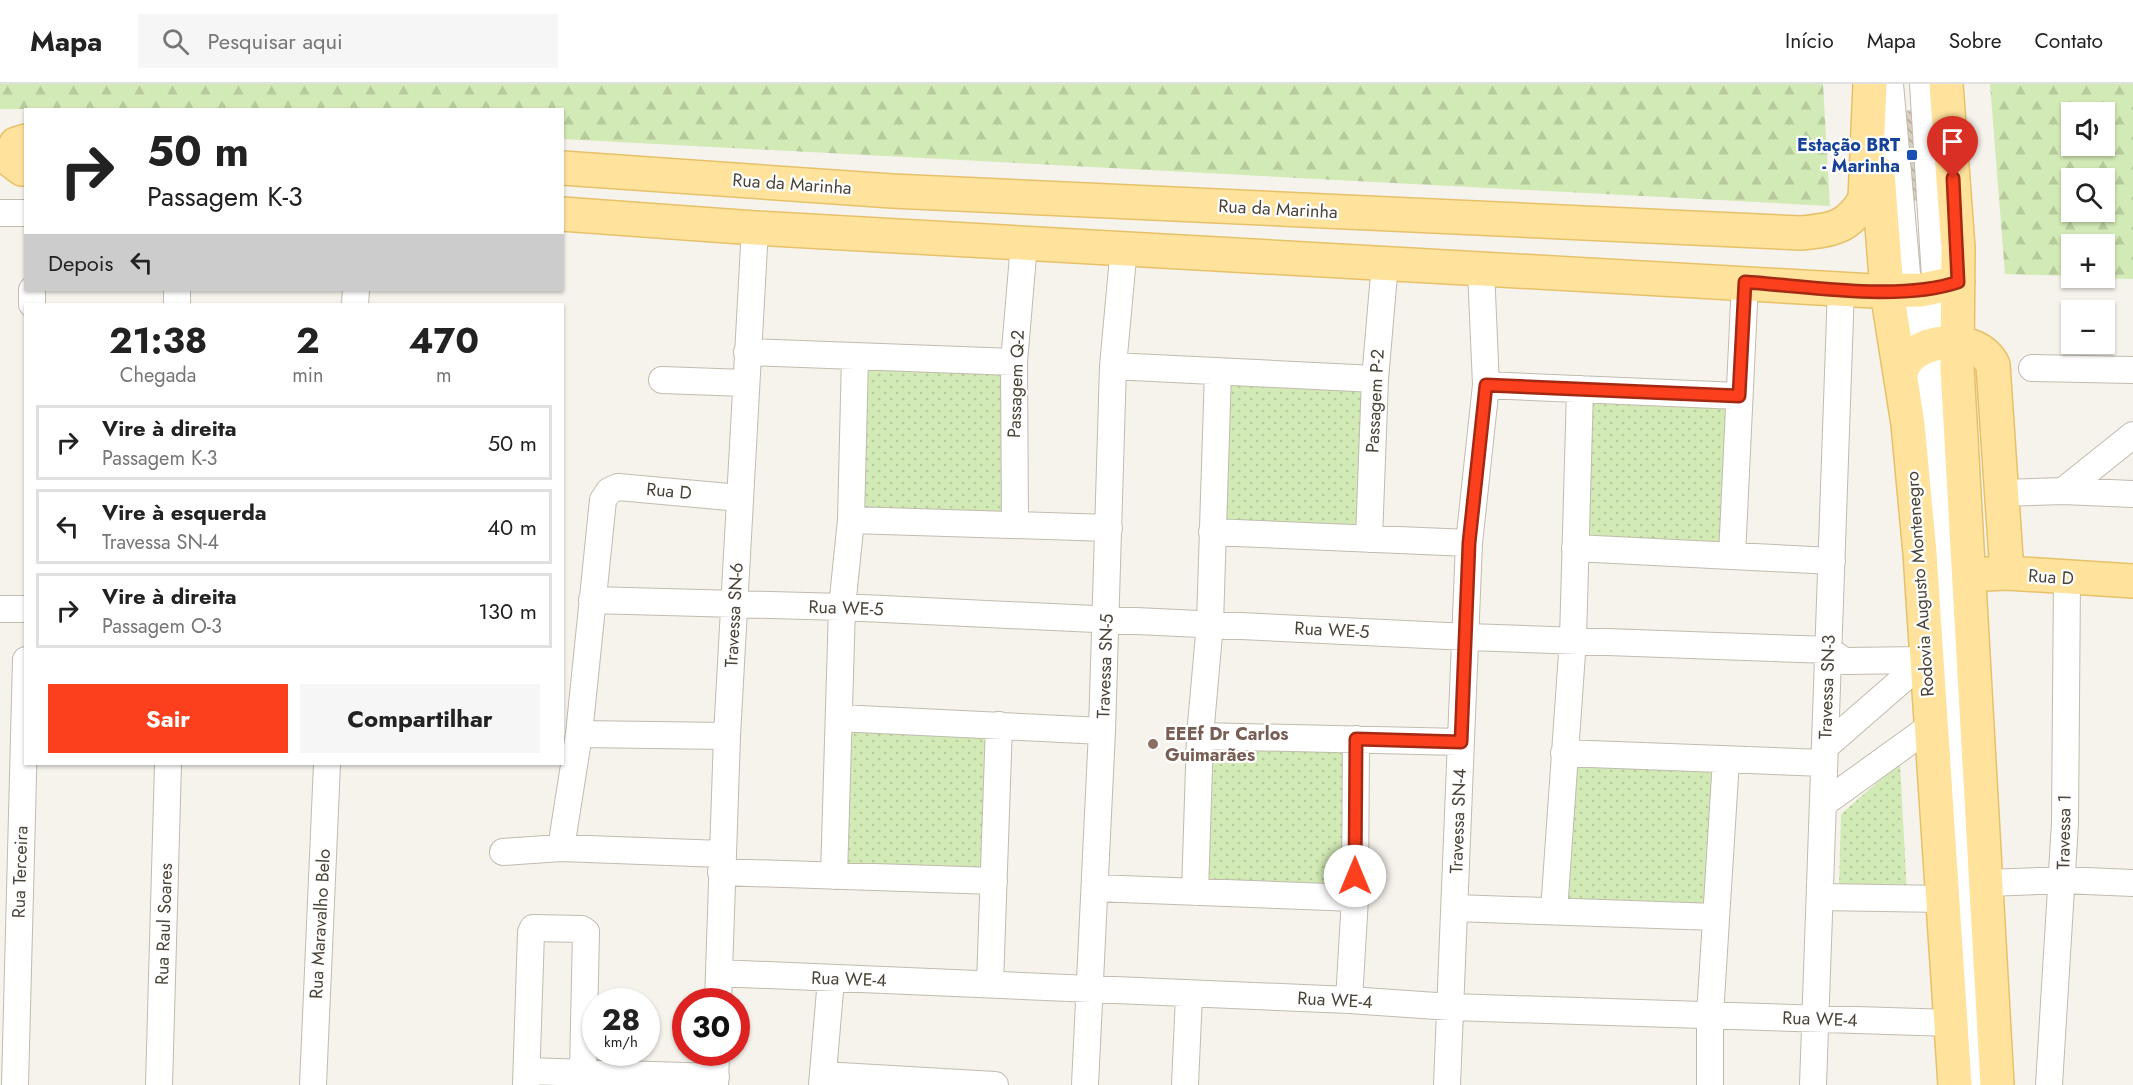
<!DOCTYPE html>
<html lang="pt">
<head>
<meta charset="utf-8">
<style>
  body { margin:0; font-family:Jost,sans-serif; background:#f6f6f6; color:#222; height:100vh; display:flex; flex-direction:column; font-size:22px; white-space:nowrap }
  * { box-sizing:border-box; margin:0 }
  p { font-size:20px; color:#767676 }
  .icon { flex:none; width:33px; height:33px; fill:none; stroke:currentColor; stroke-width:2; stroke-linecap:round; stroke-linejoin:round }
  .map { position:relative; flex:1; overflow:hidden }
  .drawer { position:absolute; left:24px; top:219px; width:540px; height:462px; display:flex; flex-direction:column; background:#fff; border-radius:0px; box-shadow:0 2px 4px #0004 }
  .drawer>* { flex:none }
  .hud { position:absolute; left:24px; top:24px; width:540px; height:183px; border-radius:0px; box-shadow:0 2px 4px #0004; background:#fff; color:#222; overflow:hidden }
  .tools { position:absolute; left:2061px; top:18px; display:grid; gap:12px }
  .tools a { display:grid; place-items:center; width:54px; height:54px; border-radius:0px; background:#fff; box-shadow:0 2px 4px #0004; font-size:30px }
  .speed { position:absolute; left:582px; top:904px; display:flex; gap:12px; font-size:30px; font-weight:700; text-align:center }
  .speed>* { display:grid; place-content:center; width:78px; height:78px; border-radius:50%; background:#fff; box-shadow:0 2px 4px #0004; line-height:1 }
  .speed small { font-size:15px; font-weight:400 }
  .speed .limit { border:9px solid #d22; background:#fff; color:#111 }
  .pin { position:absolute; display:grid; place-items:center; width:51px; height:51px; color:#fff; margin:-62px -26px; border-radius:50% 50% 50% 0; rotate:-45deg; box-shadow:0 0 6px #0007 }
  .pin .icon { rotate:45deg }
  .me { position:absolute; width:66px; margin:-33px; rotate:0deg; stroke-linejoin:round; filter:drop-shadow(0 0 4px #0008) }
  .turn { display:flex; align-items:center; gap:21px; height:126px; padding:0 24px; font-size:27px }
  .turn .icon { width:78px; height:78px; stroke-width:2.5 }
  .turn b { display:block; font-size:42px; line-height:51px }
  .then { display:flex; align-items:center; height:57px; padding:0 24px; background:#0003; gap:12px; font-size:22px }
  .eta { display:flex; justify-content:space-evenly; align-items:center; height:102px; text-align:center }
  .eta b { font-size:36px; font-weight:700; line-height:42px }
  .action { display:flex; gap:12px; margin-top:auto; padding:12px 24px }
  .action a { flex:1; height:69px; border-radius:0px; background:#fc3f1d; color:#fff; font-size:24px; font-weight:700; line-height:69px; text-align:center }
  .action a+a { background:#f6f6f6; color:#222 }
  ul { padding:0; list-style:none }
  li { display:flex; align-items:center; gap:18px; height:75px; margin:0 12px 9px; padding:0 12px; border:3px solid #e0e0e0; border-radius:0px }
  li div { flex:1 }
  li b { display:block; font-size:22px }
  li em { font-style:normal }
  header { display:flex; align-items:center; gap:36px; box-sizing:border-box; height:84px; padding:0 30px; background:#fff; border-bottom:2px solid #e0e0e0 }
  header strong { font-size:28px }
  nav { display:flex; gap:33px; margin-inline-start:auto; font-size:21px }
  .search { width:420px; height:54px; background:#f6f6f6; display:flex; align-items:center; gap:15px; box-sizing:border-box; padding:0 21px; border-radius:0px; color:#767676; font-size:22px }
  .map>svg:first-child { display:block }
</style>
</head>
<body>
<header>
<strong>Mapa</strong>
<div class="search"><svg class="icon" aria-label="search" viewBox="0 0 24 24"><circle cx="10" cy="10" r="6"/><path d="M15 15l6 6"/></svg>Pesquisar aqui</div>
<nav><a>Início</a><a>Mapa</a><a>Sobre</a><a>Contato</a></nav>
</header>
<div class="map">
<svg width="2133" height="1001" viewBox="0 0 2133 1001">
  <defs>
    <pattern id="forest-firs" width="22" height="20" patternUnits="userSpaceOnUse" patternTransform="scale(1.5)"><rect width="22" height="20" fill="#d2eab5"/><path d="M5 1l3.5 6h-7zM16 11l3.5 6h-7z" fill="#b6ca9c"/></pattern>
    <pattern id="park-dots" width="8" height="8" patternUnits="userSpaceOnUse" patternTransform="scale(1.5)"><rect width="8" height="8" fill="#d2eab5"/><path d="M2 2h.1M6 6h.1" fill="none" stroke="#b6ca9c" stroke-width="1.8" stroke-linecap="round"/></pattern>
    <pattern id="building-back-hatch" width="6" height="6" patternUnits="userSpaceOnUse" patternTransform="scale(1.5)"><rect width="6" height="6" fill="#d8cfc1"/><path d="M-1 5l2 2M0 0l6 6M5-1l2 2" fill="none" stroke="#b1aa9e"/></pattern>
  </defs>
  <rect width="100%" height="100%" fill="#f6f3ec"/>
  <path fill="url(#forest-firs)" fill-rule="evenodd" d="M0 0H1823L1830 122 563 55 562 26 0 25Z
    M1990 0H2133V195L2097 194H2104V160H2072L2071 192 2005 190ZM2072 28H2104V62H2072ZM2072 94H2104V128H2072Z"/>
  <path fill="url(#park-dots)" d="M855 273 1014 278 1015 440 851 436Z
    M1218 287 1375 295 1369 455 1212 448Z
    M1580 305 1739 312 1732 472 1575 464Z
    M839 634 999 641 994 797 834 792Z
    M1200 652 1356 655 1355 814 1195 808Z
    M1564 669 1726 676 1716 833 1554 827Z
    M1900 679 1907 810 1839 802 1841 730Z"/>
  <path fill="url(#building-back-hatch)" stroke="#d3c7b4" stroke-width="1.5" d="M1921 26 1927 115 1903 117 1897 28Z"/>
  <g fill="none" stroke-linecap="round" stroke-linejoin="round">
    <defs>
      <path id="minor" d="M1890 0 1909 212 1914 244 1926 282
        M1923 0 1938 242 1930 294 1977 1001
        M0 129H26
        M32 220V206
        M177 220V206
        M355 220 356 206
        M747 268 1014 278
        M1113 282 1375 295
        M2032 284 2133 286
        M662 296 745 299
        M1486 301 1739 312
        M2063 407 2133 351
        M2002 409 2063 407 2133 410
        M851 436 1109 444
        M1015 440 1014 278 1024 160
        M1212 448 1469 459
        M1369 455 1375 295 1385 179
        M1575 464 1832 477
        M1732 472 1745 198
        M592 516 842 523 1468 553 1829 566 1844 577 1925 576
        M0 525H26
        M839 634 1102 647
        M579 650 727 652
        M1200 652 1461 658
        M1825 663 1925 576
        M1564 669 1824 679
        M1823 720 1931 642
        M561 764 579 650 603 416 609 407 618 403 740 414
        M503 768 561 764 722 770
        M721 788 994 797
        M834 792 842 523 851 436 855 273
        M1987 799 2063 796 2133 799
        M1095 804 1355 814
        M1195 808 1200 652 1210 539 1218 287
        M1820 813 1944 815
        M1455 824 1716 833
        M1554 827 1573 555 1580 305
        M719 889 1349 916 1451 923 1951 939
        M990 900 999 641
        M1349 916 1355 814 1356 655
        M718 918 727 652 755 144
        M527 987 716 993
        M823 991 995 1001
        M15 1001 26 576
        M159 1001 168 680
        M313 1001 327 680
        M526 1001 531 848 533 844 582 845 586 848 583 988
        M715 1001 716 969
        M822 1001 831 895
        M1085 1001 1102 647 1113 282 1124 163
        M1185 1001 1189 911
        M1447 1001 1469 459 1486 301 1481 186
        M1710 1001V931L1726 676
        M1813 1001 1841 204
        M2049 1001 2065 739 2067 495"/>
      <path id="major" d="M1946 0 1958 164 1957 284 1997 1001
        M562 84 892 107 1801 149C1832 146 1849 144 1865 115L1870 0
        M22 85 9 75 16 60 26 57
        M1878 89 1887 207 1908 340 1920 469 1955 1001
        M562 130 755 144 1873 207 1922 206 1958 198
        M1901 288C1912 252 1977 248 1993 281L2007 489
        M1985 490 2007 489 2133 497"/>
    </defs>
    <use href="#minor" stroke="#c2bbae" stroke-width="28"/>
    <use href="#major" stroke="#e6c16a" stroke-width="36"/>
    <use href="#minor" stroke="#fff" stroke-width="26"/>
    <use href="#major" stroke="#ffe39c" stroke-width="33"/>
  </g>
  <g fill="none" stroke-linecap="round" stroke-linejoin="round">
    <defs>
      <path id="route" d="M1355 792 1356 655 1461 658 1469 459 1486 301 1739 312 1745 198C1808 202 1899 218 1958 198L1953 94"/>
    </defs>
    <use href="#route" stroke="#a42913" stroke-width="15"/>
    <use href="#route" stroke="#fc3f1d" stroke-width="10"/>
  </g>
  <rect fill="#1a4fb4" stroke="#fff" stroke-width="2" x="1906" y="65" width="12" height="12" rx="3"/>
  <circle fill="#8d6e63" stroke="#fff" stroke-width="2" cx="1153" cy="660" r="6"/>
  <g text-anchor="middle" stroke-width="4.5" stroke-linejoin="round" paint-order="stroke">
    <g font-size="18" font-weight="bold" fill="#164399" stroke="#fff" text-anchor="end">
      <text x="1900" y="67">Estação BRT<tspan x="1900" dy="21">- Marinha</tspan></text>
    </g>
    <g font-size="18" fill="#4b4439" stroke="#fff">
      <text transform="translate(792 100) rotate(4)" y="6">Rua da Marinha</text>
      <text transform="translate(1278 125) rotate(3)" y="6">Rua da Marinha</text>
      <text transform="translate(1016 300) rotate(-88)" y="6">Passagem Q-2</text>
      <text transform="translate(1375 317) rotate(-87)" y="6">Passagem P-2</text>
      <text transform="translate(669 407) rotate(5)" y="6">Rua D</text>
      <text transform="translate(2051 493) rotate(4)" y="6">Rua D</text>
      <text transform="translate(1920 500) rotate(-94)" y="6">Rodovia Augusto Montenegro</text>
      <text transform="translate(846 524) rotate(2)" y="6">Rua WE-5</text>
      <text transform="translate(734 531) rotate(-87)" y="6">Travessa SN-6</text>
      <text transform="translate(1332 546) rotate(3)" y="6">Rua WE-5</text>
      <text transform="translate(1105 582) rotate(-88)" y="6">Travessa SN-5</text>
      <text transform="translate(1827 603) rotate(-88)" y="6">Travessa SN-3</text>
      <text transform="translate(1458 737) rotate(-88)" y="6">Travessa SN-4</text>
      <text transform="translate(2064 748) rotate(-89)" y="6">Travessa 1</text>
      <text transform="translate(20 788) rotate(-88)" y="6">Rua Terceira</text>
      <text transform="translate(164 840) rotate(-88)" y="6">Rua Raul Soares</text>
      <text transform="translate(320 840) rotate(-87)" y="6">Rua Maravalho Belo</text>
      <text transform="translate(849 895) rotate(2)" y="6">Rua WE-4</text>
      <text transform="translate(1335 916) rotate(3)" y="6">Rua WE-4</text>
      <text transform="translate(1820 935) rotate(2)" y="6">Rua WE-4</text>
    </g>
    <g font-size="18" font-weight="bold" fill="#785e54" stroke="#fff" text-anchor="start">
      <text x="1165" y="656">EEEf Dr Carlos<tspan x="1165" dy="21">Guimarães</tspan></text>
    </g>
  </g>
</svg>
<div class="tools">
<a><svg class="icon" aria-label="sound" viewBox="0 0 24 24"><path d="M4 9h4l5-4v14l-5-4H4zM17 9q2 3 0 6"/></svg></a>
<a><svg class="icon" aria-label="search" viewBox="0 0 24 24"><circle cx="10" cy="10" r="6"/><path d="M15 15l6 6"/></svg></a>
<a>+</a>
<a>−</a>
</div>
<div class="speed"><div>28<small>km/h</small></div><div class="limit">30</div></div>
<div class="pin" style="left:1953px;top:94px;background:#d93025"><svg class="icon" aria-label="arrive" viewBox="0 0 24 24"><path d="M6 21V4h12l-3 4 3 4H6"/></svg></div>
<svg class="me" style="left:1355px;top:792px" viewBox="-20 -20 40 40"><circle r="19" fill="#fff"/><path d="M0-13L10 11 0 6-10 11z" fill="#fc3f1d"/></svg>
<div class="hud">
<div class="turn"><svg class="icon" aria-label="right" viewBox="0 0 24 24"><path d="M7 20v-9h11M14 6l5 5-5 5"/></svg><div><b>50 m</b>Passagem K-3</div></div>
<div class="then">Depois<svg class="icon" aria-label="left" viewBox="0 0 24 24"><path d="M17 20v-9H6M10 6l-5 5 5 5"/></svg></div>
</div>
<section class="drawer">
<div class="eta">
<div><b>21:38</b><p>Chegada</p></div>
<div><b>2</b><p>min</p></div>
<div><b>470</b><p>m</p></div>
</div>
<ul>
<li><svg class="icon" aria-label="right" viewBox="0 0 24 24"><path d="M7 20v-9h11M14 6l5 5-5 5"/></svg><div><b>Vire à direita</b><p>Passagem K-3</p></div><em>50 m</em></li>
<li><svg class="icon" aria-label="left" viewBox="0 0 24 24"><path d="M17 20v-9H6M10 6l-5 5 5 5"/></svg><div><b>Vire à esquerda</b><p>Travessa SN-4</p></div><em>40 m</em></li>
<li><svg class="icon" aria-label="right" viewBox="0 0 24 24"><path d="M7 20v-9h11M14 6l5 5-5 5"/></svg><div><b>Vire à direita</b><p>Passagem O-3</p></div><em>130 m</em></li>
</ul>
<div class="action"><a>Sair</a><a>Compartilhar</a></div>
</section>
</div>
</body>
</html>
